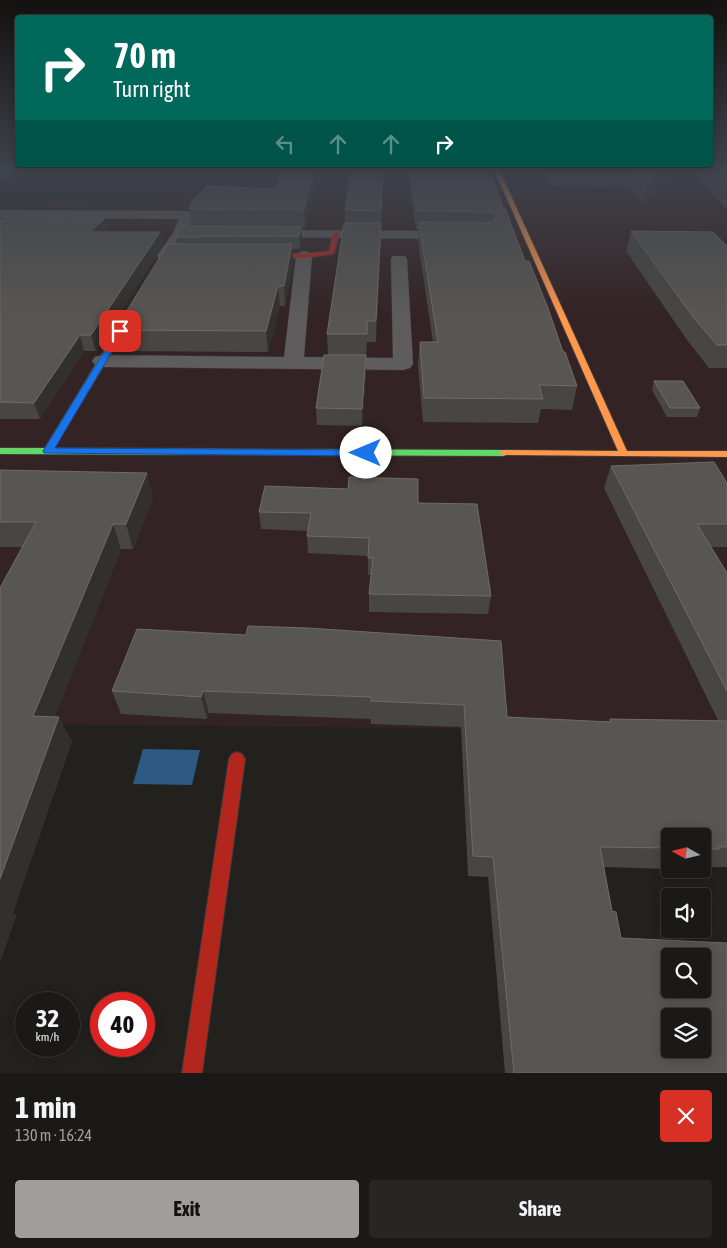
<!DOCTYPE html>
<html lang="en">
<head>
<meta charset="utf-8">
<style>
  body { margin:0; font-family:"Asap Condensed",sans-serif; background:#272623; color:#f1f3f6; height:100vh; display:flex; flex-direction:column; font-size:19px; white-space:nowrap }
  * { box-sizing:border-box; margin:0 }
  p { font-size:16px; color:#9fa0a1 }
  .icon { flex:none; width:28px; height:28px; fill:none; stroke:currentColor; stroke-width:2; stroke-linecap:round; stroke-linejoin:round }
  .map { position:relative; height:1073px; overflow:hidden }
  .sheet { display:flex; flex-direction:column; background:#1a1916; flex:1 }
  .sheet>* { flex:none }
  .banner { position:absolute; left:15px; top:15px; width:698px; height:152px; border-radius:5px; box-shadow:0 2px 12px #0003,0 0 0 1px #383835; background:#00695c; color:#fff; overflow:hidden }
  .needle { width:32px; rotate:278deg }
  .buttons { position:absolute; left:661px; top:828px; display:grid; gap:10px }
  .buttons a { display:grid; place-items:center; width:50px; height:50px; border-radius:5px; background:#1a1916; box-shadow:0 2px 12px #0003,0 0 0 1px #383835; font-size:25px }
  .speed { position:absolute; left:15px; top:992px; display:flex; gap:10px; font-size:25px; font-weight:700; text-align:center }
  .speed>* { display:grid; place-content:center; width:65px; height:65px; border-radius:50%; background:#1a1916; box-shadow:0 2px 12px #0003,0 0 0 1px #383835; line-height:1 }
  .speed small { font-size:12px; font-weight:400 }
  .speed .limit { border:8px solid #d22; background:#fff; color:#111 }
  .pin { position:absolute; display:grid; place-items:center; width:42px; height:42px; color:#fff; margin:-21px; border-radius:10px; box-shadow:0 2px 8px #0006 }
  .me { position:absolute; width:55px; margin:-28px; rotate:270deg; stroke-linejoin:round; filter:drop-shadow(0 0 4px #0008) }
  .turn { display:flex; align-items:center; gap:18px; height:105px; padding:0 15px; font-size:22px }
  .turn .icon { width:65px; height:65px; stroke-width:2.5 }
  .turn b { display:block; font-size:35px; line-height:42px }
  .lanes { display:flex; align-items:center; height:48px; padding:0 15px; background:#0003; justify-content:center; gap:25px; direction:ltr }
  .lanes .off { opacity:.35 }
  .round { display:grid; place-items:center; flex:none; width:52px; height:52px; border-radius:5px; background:#272623 }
  .headline { display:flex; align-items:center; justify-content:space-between; height:85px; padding:0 15px }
  h1 { font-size:30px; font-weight:700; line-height:38px }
  .cta { display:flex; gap:10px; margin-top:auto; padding:10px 15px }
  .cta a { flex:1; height:58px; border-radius:5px; background:#a09d9a; color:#111; font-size:20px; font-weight:700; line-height:58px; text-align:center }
  .cta a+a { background:#272623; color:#f1f3f6 }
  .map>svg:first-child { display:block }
</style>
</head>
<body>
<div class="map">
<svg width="727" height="1073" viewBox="0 0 727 1073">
  <rect width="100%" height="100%" fill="#23211e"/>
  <path fill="#342324" d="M727 189V731L0 724V202Z"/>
  <path fill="#2d5984" d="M143 749 200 750 192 785 133 784Z"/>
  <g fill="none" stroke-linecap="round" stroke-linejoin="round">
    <defs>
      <path id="street" d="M1 167H14L4 179 0 180Z
        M0 210 188 211 195 215 189 229 216 230 218 233 216 236 185 237 171 259H159L157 256 173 233 179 219 0 218Z
        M264 230 456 231 461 232 463 235 461 238 456 239 259 237 257 234 259 231Z
        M304 251 310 253 312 256 304 357 393 358 391 259 393 256H405L407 259 413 364 410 368 403 370 102 367 95 365 92 361 95 357 102 355 284 357 296 256 298 253Z"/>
      <path id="fast" d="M133 303 140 305 54 448 504 450 509 453 504 456 0 454V448H45Z"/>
      <path id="slow" d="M493 167H498L627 451H727V457L501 455 499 453 501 451 504 450 618 451Z"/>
      <path id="jam" d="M336 232 339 234 334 254 304 258H257L254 256 257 254H304L329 251 333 234Z
        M237 752 242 754 245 759 202 1073H182L229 759 232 754Z"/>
    </defs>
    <use href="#street" stroke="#3d3c39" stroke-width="1"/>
    <use href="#fast" stroke="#3d3c39" stroke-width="2"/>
    <use href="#slow" stroke="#3d3c39" stroke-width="2"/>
    <use href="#jam" stroke="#3d3c39" stroke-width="2"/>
    <use href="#street" fill="#5e5c5c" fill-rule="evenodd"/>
    <use href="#fast" fill="#63d668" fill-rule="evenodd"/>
    <use href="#slow" fill="#ff974d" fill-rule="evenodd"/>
    <use href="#jam" fill="#b3261e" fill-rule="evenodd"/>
  </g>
  <path fill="#484643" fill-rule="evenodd" d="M384 167 376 342H367L366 356V372L362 426 317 425 316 408 328 355 327 334 345 223V210Z
    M407 167H489L503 208 577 386 572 410 541 409 538 423 423 422 418 365 420 342H433L418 241 419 229H416Z
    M503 167H680L643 203 630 187 552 186 544 171H505Z
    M685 167H727V209Z
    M315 188 305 228H301L302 240 300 249H292L293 263 285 306H280L268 352 120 351 115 330 177 244 176 237 192 226 189 209 277 189Z
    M0 221 107 232H160L162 246 96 351H84L40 419H0Z
    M631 231 727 246V368H709L687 340 626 251Z
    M654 381 700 408 697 417H667L652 390Z
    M611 466 727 483V547H711L727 573V867H707L704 870 604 867 612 911 621 938 727 1073H505L488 877 468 876 461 727 371 724V719L209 713 207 719 121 714 112 691 246 635 507 717 609 722 610 719 718 720 604 488ZM670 836H702V869H670Z
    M0 470 153 497 133 549H121L55 716 72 741 13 912 16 916 0 962V588L22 547H0Z
    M418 503 491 596 488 614 369 612V594L371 575H368V556L308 553 307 536 308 531 261 529 259 512Z"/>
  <path fill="#32302d" d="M383 167H384L381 229V211Z
    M666 167H680L643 203 647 185Z
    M314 171 315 188 305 228 304 210Z
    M104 219 107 232H90Z
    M381 223 380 241 376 342V321Z
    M301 227 302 240 300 249 299 236Z
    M160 232 162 246 96 351 91 335Z
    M292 244 293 263 285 306 284 286Z
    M278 286 280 306 268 352 266 331Z
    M80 335 84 351 40 419 34 403Z
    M366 355V372L362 426V409Z
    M147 473 153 497 133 549 126 524Z
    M113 524 121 549 46 741 33 716Z
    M203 691 209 713 207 719 201 697Z
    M59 717 72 741 13 912 16 916 0 962V879Z"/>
  <path fill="#585653" stroke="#6e6c68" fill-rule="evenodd" d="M352 167H383L381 211 345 210Z
    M410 167H489L503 208H505L525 261H529L548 308 563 352H565L577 386 539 385 543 399 424 398 420 342H438L419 222 487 223 494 221 496 216 492 212H487L417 211Z
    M554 167H666L647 185 634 170H555Z
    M707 167H727V186Z
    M282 171H314L304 210 189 209 193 200 207 186 277 189Z
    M2 219H104L90 232H160L91 335H80L34 403 0 402V221Z
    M344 223H381L376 321H367V334H327Z
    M184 226 301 227 299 236 176 237Z
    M631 231 713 232 727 246V345H717L694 318Z
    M168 244H292L284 286H278L266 331 115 330Z
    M324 355H366L362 409 316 408Z
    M654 381H683L700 408H670Z
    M714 462 727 483V524H697L727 573V691L611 466Z
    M0 470 147 473 126 524H113L33 716 59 717 0 879V588L36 522H0Z
    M349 477 418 479V503L477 504 491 596 369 594 373 558H368L369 538 307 536 311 513 259 512 265 486 348 489Z
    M248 626 308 628 501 641 507 717 611 722 610 719 727 721V847H718L719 849H702V836H670V848L600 847 612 911 616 912 621 938 727 943V1073H514L493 857 473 856 464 705 371 701V697L203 691 201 697 112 691 137 629 246 635ZM670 956H702V989H670ZM670 1016H702V1049H670Z"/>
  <linearGradient id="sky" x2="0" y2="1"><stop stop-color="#131210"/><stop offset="0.53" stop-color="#3f434c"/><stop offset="1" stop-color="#3f434c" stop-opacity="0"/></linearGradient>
  <rect width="727" height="318" fill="url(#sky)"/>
  <path fill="#1a73e8" stroke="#114b97" d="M118 329 124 331 55 448 366 450 371 453 366 456 44 453 43 451Z"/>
</svg>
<div class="buttons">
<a><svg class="needle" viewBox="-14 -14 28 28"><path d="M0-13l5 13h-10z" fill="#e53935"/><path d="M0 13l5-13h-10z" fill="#9fa0a1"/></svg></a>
<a><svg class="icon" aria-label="sound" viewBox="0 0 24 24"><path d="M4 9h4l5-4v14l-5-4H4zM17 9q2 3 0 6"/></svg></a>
<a><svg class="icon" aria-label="search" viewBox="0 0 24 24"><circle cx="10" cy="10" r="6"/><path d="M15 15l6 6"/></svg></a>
<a><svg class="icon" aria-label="layers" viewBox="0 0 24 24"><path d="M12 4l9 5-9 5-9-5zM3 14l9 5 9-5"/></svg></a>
</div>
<div class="speed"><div>32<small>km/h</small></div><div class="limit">40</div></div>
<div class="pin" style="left:120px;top:331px;background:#d93025"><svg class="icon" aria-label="arrive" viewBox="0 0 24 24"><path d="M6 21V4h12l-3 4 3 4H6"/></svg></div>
<svg class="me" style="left:366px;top:453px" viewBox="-20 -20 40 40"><circle r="19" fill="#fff"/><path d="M0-13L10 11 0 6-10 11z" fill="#1a73e8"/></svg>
<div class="banner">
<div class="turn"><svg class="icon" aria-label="right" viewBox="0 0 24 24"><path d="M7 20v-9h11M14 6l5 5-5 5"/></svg><div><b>70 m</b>Turn right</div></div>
<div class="lanes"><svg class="icon off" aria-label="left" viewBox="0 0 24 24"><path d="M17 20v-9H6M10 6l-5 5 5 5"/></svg><svg class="icon off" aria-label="ahead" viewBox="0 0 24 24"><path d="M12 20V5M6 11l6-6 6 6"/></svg><svg class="icon off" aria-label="ahead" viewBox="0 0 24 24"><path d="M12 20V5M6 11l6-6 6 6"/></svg><svg class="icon" aria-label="right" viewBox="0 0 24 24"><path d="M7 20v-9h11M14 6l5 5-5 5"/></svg></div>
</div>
</div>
<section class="sheet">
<div class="headline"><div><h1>1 min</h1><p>130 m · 16:24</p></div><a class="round" style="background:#d93025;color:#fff"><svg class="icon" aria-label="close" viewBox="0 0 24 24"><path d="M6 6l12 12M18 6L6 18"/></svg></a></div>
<div class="cta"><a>Exit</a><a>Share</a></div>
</section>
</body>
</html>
